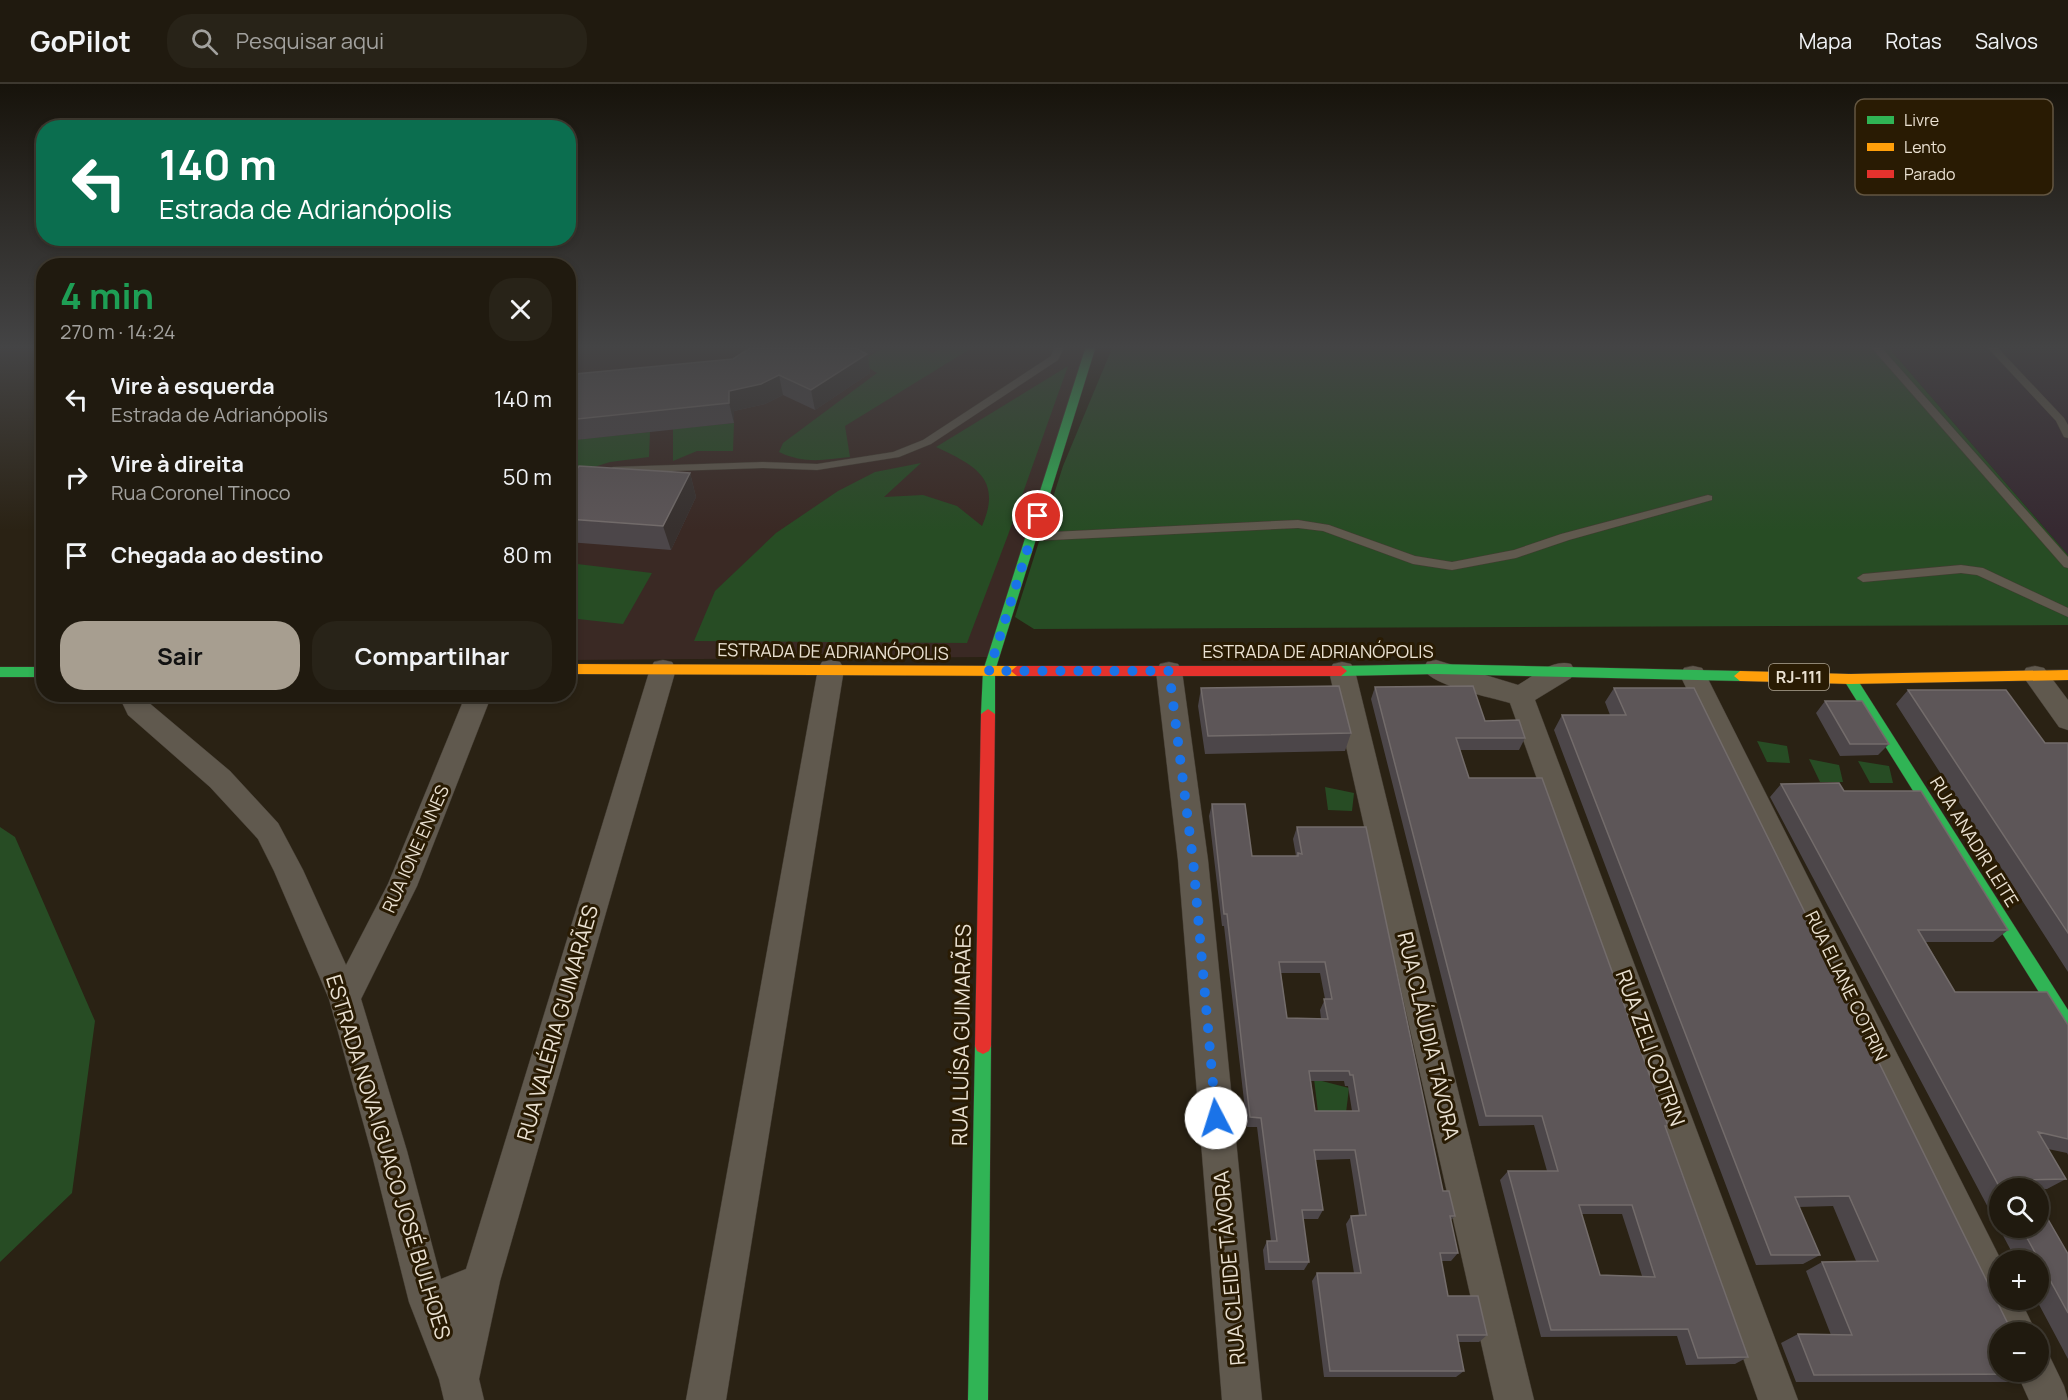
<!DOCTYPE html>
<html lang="pt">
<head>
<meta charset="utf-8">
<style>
  body { margin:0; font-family:Manrope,sans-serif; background:#282318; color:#f1f3f6; height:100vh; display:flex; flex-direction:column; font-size:22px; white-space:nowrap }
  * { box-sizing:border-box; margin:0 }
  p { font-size:20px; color:#a2a19e }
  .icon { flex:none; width:33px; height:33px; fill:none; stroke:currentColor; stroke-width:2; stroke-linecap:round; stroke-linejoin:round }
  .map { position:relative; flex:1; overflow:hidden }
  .panel { position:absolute; left:36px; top:174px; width:540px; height:444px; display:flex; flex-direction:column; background:#201a0f; border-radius:24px; box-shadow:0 3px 9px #0003,0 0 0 2px #3d382f }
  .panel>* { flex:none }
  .guide { position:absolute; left:36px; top:36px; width:540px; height:126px; border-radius:24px; box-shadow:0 3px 9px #0003,0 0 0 2px #3d382f; background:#0b6e4f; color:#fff; overflow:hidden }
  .controls { position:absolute; left:1989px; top:1094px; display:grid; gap:12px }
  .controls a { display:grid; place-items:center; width:60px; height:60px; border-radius:50%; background:#201a0f; box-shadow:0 3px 9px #0003,0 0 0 2px #3d382f; font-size:30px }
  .pin { position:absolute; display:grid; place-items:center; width:51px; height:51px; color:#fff; margin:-26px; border:3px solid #fff; border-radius:50%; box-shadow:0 2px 6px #0007 }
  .me { position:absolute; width:66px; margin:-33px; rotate:355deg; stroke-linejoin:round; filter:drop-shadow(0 0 4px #0008) }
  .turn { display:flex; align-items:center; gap:21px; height:126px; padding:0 24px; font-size:27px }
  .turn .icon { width:78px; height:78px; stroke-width:2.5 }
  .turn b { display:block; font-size:42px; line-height:51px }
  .round { display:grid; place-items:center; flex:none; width:63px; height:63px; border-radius:24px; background:#282318 }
  .head { display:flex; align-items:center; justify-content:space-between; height:102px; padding:0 24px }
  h1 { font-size:36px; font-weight:700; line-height:45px; color:#1e9e55 }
  .cta { display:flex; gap:12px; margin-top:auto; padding:12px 24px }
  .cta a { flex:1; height:69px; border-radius:24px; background:#a79e90; color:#111; font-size:24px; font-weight:700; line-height:69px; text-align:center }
  .cta a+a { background:#282318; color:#f1f3f6 }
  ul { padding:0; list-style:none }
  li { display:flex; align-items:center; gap:18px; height:78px; padding:0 24px }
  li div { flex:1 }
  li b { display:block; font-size:22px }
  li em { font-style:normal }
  header { display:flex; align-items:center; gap:36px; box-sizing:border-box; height:84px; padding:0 30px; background:#201a0f; border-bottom:2px solid #3d382f }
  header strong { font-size:28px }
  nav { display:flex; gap:33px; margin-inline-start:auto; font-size:21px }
  .search { width:420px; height:54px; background:#282318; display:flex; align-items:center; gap:15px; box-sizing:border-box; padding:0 21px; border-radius:24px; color:#a2a19e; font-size:22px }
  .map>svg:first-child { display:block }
</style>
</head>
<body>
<header>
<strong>GoPilot</strong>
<div class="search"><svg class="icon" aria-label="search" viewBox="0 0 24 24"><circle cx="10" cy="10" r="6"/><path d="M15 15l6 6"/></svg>Pesquisar aqui</div>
<nav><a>Mapa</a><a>Rotas</a><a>Salvos</a></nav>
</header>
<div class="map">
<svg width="2068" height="1316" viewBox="0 0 2068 1316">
  <rect width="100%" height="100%" fill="#2a2214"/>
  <path fill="#362931" d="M1887 262H2068V471Z"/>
  <path fill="#3a2924" d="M568 262H1095L990 573 569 576Z"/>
  <path fill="#274c24" d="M887 262H917L933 269 944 262H975L845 342 850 373C823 376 805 380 779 368L783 359 877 289 859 278Z
    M1113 262H1887L2068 471V541L1034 545 1015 533 1063 382Z
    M1068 282 1008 451 967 559 694 557 715 507 776 449 838 407 875 388 921 379 884 413 923 411 957 422 982 442C1003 394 974 381 936 363Z
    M734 339 733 367H697L673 377V345Z
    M650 348 649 373 610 378 569 391V361L572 356Z
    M569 479 652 489 623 540 569 534Z
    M1757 657 1787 662 1790 679 1767 678Z
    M1809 675 1839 681 1843 698H1820Z
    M1858 677 1889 682 1893 699H1870Z
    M1325 703 1354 709 1352 727 1328 726Z
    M0 743 15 753 95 937 72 1109 0 1178Z
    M1314 995 1349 1004 1346 1029 1318 1028Z"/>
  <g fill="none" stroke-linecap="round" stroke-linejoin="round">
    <defs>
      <path id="lane" d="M1055 262H1065L1058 276 931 360 899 373 817 386 763 384 613 389 608 386 613 383 763 378 817 380 893 368 923 356 1051 272Z
        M1870 262H1880L2068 473V484L2064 483Z
        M1986 262H1996L2064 334 2068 341V354L2064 353 2056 337Z
        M1708 411 1712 412V416L1569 456 1516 474 1452 486 1413 480 1323 447 1298 444 1031 457 1025 453 1031 449 1298 436 1329 441 1415 472 1452 478 1514 466 1561 450Z
        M1961 481 1983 484 2068 524V533L1977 491 1961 489 1863 498 1857 494 1863 490Z"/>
      <path id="street" d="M663 576 672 578 676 585 500 1197 479 1295 484 1316H444L439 1295 409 1218 371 1067 329 915 274 787 258 755 210 703 128 631 118 610H144L148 618 230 687 278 739 303 786 346 881 388 800 466 610H492L417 802 361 915 407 1067 441 1195 466 1185 650 585 654 578Z
        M831 576 840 578 844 585 726 1316H686L818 585 822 578Z
        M1436 576 1518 601C1534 592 1552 575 1571 580L1575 587 1571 594 1535 616 1798 1316H1758L1510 619C1490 613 1433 602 1423 585L1427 578Z
        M1169 578 1178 580 1182 587 1208 776 1262 1316H1222L1178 776 1156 587 1160 580Z
        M1342 578 1351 580 1355 587 1534 1316H1494L1329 587 1333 580Z
        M1693 582 1702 584 1706 591 2001 1176H2000V1215H2020L2036 1248H2000V1254L1680 591 1684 584Z
        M2035 582 2044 584 2068 616V646L2059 643 2022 591 2026 584Z
        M2038 1268 2050 1273 2064 1302 2068 1316H2029L2016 1287H2038Z"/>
      <path id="fast" d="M1086 262H1096L995 587V630L988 635 981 630 983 587Z
        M1436 580 1740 587 1746 592 1740 597 1436 590 1341 592 1335 587 1341 582Z
        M0 583H44V593H0Z
        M1850 590 1855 592 2068 926V948L2062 945 1845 598 1844 595Z
        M983 954 989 957 991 962 988 1316H968L975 962 977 957Z"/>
      <path id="slow" d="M568 580 1017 582 1023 587 1017 592 568 590Z
        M2068 586V596L1850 600 1740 597 1734 592 1740 587 1850 590Z"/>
      <path id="jam" d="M1017 582H1341L1347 587 1341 592H1017L1011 587Z
        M988 625 995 630 991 962 989 967 983 970 977 967 975 962 981 630Z"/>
    </defs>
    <use href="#lane" stroke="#423b31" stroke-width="1"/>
    <use href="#street" stroke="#423b31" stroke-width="1"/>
    <use href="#fast" stroke="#423b31" stroke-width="1"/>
    <use href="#slow" stroke="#423b31" stroke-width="1"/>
    <use href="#jam" stroke="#423b31" stroke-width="1"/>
    <use href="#lane" fill="#60594e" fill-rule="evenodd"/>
    <use href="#street" fill="#60594e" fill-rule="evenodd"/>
    <use href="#fast" fill="#30b455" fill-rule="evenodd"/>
    <use href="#slow" fill="#ff9f0a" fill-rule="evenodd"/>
    <use href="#jam" fill="#e5322d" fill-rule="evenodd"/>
  </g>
  <path fill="#4c4649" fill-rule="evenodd" d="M868 272 870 289 815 326 783 311 765 320 734 327V339L576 356 568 362V303Z
    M690 389 696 413 671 466 568 458V398Z
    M1375 603 1485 637 1525 654 1519 666H1460L1469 694 1668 1042 1666 1043 1748 1273 1735 1280 1686 1281 1677 1252 1541 1253 1500 1096 1508 1087H1547L1534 1041 1479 1042 1371 615ZM1581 1130H1622L1642 1192 1600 1191Z
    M1201 604 1351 649 1345 667 1205 670 1198 622Z
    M1614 604 2033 1290 2010 1298H1796L1781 1259 1798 1250 1831 1251 1806 1187 1822 1178 1856 1177 1833 1122 1799 1123 1820 1171 1803 1180 1756 1181 1554 646 1562 631H1610L1605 618Z
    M1908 606 2045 659H2068V888L1896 620Z
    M1825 617 1889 660 1878 671 1840 672 1816 629Z
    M1781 700 2008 846 1993 858H1926L1955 908 2068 941V1071L2067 1069 2048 1065 2066 1095 2047 1105H2038V1104H2000V1143H2038L2068 1170V1275L2036 1215H2038V1176H2016L1770 713Z
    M1212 720 1252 772H1296L1293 755 1297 743 1443 1107 1455 1132 1451 1136 1458 1169 1451 1177H1441L1448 1212 1487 1251 1479 1258H1458L1464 1287 1456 1293H1324L1312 1197 1317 1189H1354L1346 1140 1351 1132H1359L1350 1075 1315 1076 1323 1126 1318 1135H1303L1309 1178 1304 1186H1265L1263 1166 1267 1157H1271L1257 1043H1247L1224 842H1222L1209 732ZM1281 889H1320L1325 915 1320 926 1321 935 1287 934ZM1311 997H1344L1345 1002H1348L1352 1027H1315Z"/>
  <path fill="#37302e" d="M852 262H883L868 272 870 289 815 326 811 306Z
    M779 291 783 311 765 320 734 327V339L729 319V307Z
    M568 336 576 356 568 362Z
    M690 389 696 413 671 466 663 442Z"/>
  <path fill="#5d5658" stroke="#736c6b" stroke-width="1.5" fill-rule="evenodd" d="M753 262H852H851L867 270 811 306 779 291 761 300 729 307V319L568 336V303L573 302 575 290 733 275Z
    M579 382 690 389 663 442 568 435V398Z
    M1339 602 1351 649 1208 652 1201 604Z
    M1473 602 1485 637 1519 636 1525 654H1456L1469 694H1542L1668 1042H1665L1748 1273 1698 1274 1688 1245 1551 1246 1508 1087H1558L1542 1032H1486L1375 603ZM1579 1121H1632L1655 1193 1600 1191Z
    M1614 604H1694L2012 1248H2000V1287H2031L2033 1290 1814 1291 1798 1250 1852 1251 1822 1178 1878 1177 1849 1112 1795 1113 1820 1171H1771L1562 631H1626Z
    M1908 606H2006L2045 659H2068V849Z
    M1825 617H1862L1889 660H1850Z
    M1839 699 1844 707H1921L2008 846H1918L1955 908H2047L2068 941V1055L2038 1048 2066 1095 2026 1096 2031 1104H2000L1781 700Z
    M1212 720H1245L1252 772H1298V769L1302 770 1297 743H1366L1443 1107H1449L1455 1132H1450L1458 1169H1440L1448 1212H1478L1487 1251H1457L1464 1287H1330L1317 1189H1361L1351 1132 1366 1131 1355 1066H1314L1323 1126H1302L1309 1178H1269L1267 1157H1277L1261 1034 1250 1033 1227 830H1224ZM1279 878H1325L1332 915H1324L1328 935 1287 934ZM1309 987H1349L1350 991H1353L1359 1027H1315Z
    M2038 1118 2068 1170V1229L2021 1143H2038Z"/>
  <linearGradient id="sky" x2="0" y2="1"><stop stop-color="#17130b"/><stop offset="0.59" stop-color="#444445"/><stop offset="1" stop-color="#444445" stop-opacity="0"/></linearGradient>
  <rect width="2068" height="446" fill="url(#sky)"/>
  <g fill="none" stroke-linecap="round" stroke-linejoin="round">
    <path stroke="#1a73e8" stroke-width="10" stroke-dasharray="0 18" d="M1038 432 989 587H1169L1193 776 1216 1034"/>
  </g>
  <g text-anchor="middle" stroke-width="6" stroke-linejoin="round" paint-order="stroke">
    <rect fill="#291b03" stroke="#b0a694" stroke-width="1.5" x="1769" y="580" width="60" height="26" rx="4.5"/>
    <g font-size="16" font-weight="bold" fill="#eae1d2">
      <text x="1799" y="599">RJ-111</text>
    </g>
    <g font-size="18" fill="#eae1d2" stroke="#291b03">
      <text transform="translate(833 568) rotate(1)" y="6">ESTRADA DE ADRIANÓPOLIS</text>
      <text x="1318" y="574">ESTRADA DE ADRIANÓPOLIS</text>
      <text transform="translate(1974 758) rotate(58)" y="6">RUA ANADIR LEITE</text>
      <text transform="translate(416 765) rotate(-66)" y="6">RUA IONE ENNES</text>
      <text transform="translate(1846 902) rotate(64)" y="6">RUA ELIANE COTRIN</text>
    </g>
    <g font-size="21" fill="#eae1d2" stroke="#291b03">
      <text transform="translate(558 939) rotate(-74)" y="7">RUA VALÉRIA GUIMARÃES</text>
      <text transform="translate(962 951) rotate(-89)" y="7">RUA LUÍSA GUIMARÃES</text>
      <text transform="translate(1428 952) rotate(77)" y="7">RUA CLÁUDIA TÁVORA</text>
      <text transform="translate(1650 964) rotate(70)" y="7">RUA ZELI COTRIN</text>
      <text transform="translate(388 1073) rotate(73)" y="7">ESTRADA NOVA IGUACO JOSÉ BULHOES</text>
      <text transform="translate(1230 1184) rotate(-95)" y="7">RUA CLEIDE TÁVORA</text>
    </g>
  </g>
  <rect x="1855" y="15" width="198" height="96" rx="9" fill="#291b03" stroke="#635641" stroke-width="1.5"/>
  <rect x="1867" y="32" width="27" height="8" fill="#30b455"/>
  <rect x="1867" y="59" width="27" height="8" fill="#ff9f0a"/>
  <rect x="1867" y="86" width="27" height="8" fill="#e5322d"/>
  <g font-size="16" fill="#eae1d2">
    <text x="1904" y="42">Livre</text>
    <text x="1904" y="69">Lento</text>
    <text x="1904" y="96">Parado</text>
  </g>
</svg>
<div class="controls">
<a><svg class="icon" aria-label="search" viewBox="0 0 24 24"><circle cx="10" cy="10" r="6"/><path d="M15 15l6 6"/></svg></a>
<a>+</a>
<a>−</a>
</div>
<div class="pin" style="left:1038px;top:432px;background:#d93025"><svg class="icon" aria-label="arrive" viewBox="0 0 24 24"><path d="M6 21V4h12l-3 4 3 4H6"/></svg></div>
<svg class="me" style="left:1216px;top:1034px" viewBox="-20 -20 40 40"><circle r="19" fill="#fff"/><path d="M0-13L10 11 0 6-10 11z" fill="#1a73e8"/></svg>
<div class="guide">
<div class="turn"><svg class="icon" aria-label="left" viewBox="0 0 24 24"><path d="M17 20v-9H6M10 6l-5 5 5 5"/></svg><div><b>140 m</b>Estrada de Adrianópolis</div></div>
</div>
<section class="panel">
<div class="head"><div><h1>4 min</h1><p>270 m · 14:24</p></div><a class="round"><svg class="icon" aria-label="close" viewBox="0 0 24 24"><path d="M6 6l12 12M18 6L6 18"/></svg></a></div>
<ul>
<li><svg class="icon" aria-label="left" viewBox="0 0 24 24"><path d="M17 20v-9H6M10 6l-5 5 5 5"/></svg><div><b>Vire à esquerda</b><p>Estrada de Adrianópolis</p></div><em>140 m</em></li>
<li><svg class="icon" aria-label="right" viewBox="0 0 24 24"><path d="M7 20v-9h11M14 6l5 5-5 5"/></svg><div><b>Vire à direita</b><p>Rua Coronel Tinoco</p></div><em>50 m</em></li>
<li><svg class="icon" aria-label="arrive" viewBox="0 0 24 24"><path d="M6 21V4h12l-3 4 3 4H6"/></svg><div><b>Chegada ao destino</b></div><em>80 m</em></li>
</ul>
<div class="cta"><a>Sair</a><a>Compartilhar</a></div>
</section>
</div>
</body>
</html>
